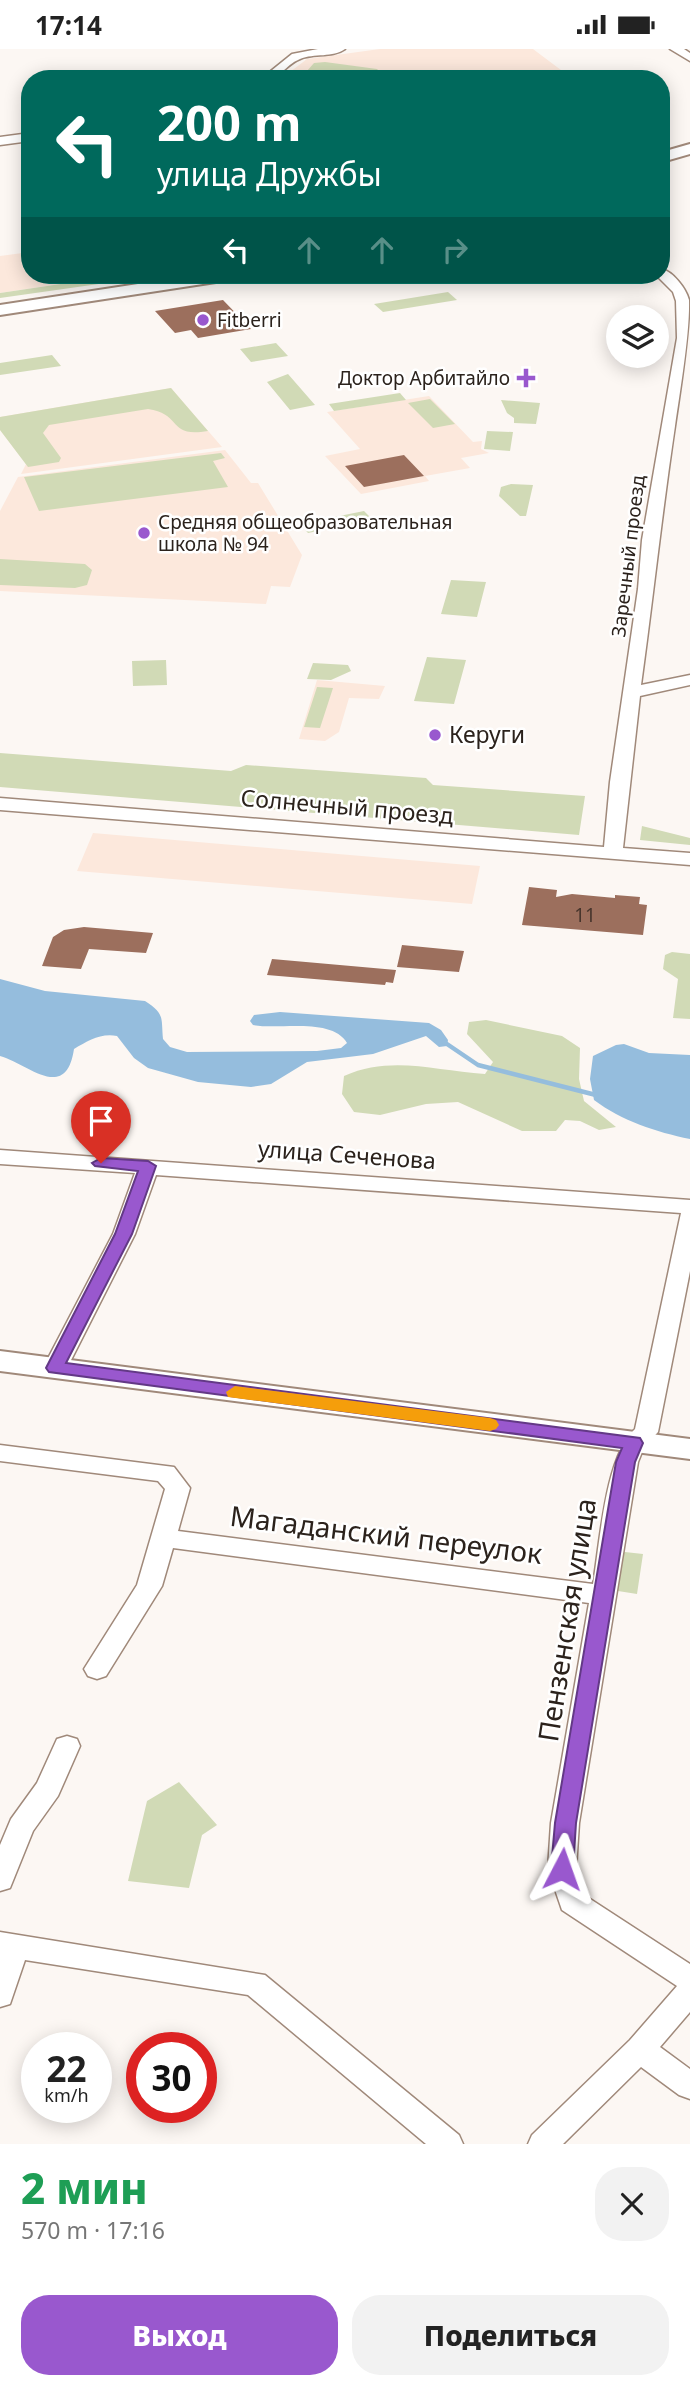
<!DOCTYPE html>
<html lang="ru">
<head>
<meta charset="utf-8">
<style>
  body { margin:0; font-family:"Noto Sans",sans-serif; background:#f2f2f2; color:#222; height:100vh; display:flex; flex-direction:column; font-size:26px; white-space:nowrap }
  * { box-sizing:border-box; margin:0 }
  p { font-size:23px; color:#767676 }
  .icon { flex:none; width:38px; height:38px; fill:none; stroke:currentColor; stroke-width:2; stroke-linecap:round; stroke-linejoin:round }
  .map { position:relative; height:2095px; overflow:hidden }
  .panel { display:flex; flex-direction:column; background:#fff; flex:1 }
  .panel>* { flex:none }
  .banner { position:absolute; left:21px; top:21px; width:649px; height:214px; border-radius:28px; box-shadow:0 4px 18px #0003; background:#00695c; color:#fff; overflow:hidden }
  .controls { position:absolute; left:606px; top:256px; display:grid; gap:14px }
  .controls a { display:grid; place-items:center; width:63px; height:63px; border-radius:50%; background:#fff; box-shadow:0 4px 18px #0003; font-size:35px }
  .speed { position:absolute; left:21px; top:1983px; display:flex; gap:14px; font-size:35px; font-weight:700; text-align:center }
  .speed>* { display:grid; place-content:center; width:91px; height:91px; border-radius:50%; background:#fff; box-shadow:0 4px 18px #0003; line-height:1 }
  .speed small { font-size:18px; font-weight:400 }
  .speed .limit { border:10px solid #d22; background:#fff; color:#111 }
  .pin { position:absolute; display:grid; place-items:center; width:60px; height:60px; color:#fff; margin:-72px -30px; border-radius:50% 50% 50% 0; rotate:-45deg; box-shadow:0 0 7px #0007 }
  .pin .icon { rotate:45deg }
  .me { position:absolute; width:77px; margin:-38px; rotate:4deg; stroke-linejoin:round; filter:drop-shadow(0 0 5px #0008) }
  .turn { display:flex; align-items:center; gap:24px; height:147px; padding:0 21px; font-size:32px }
  .turn .icon { width:91px; height:91px; stroke-width:2.5 }
  .turn b { display:block; font-size:49px; line-height:60px }
  .lanes { display:flex; align-items:center; height:66px; padding:0 21px; background:#0003; justify-content:center; gap:35px; direction:ltr }
  .lanes .off { opacity:.35 }
  .round { display:grid; place-items:center; flex:none; width:74px; height:74px; border-radius:28px; background:#f2f2f2 }
  .headline { display:flex; align-items:center; justify-content:space-between; height:119px; padding:0 21px }
  h1 { font-size:42px; font-weight:800; line-height:52px; color:#1e9e55 }
  .cta { display:flex; gap:14px; margin-top:auto; padding:14px 21px }
  .cta a { flex:1; height:80px; border-radius:28px; background:#9958ce; color:#fff; font-size:28px; font-weight:800; line-height:80px; text-align:center }
  .cta a+a { background:#f2f2f2; color:#222 }
  .status { display:flex; justify-content:space-between; align-items:center; height:49px; padding:0 35px; background:#fff; direction:ltr }
  .status svg { height:19px; fill:currentColor }
  .map>svg:first-child { display:block }
</style>
</head>
<body>
<div class="status"><b>17:14</b><svg viewBox="0 0 49 12"><path d="M0 12V9h3v3zM5 12V6h3v6zM10 12V3h3v9zM15 12V0h3v12zM26 1h20v11H26zM47 4h2v5h-2z"/></svg></div>
<div class="map">
<svg width="690" height="2095" viewBox="0 0 690 2095">
  <rect width="100%" height="100%" fill="#fcf7f3"/>
  <path fill="#fce8dc" d="M380 0H533L573 30 282 29 307 10Z
    M30 203V226H121L0 244V207Z
    M171 339 222 398 21 425 26 415 0 381V368Z
    M429 347 473 393 482 392 481 400 489 404 461 409 470 419 425 427 429 432 361 445 325 407 360 400 327 363Z
    M225 401 251 434H258L302 506 290 538 271 537 266 555 0 542V462L18 428Z
    M317 631 385 637 379 650 349 649 339 683 325 692 299 690Z
    M93 784 338 805 480 817 472 855 77 822Z"/>
  <path fill="#d1dab6" d="M325 13 377 20 381 24C365 37 326 28 307 22L314 14Z
    M121 226H162L0 249V244Z
    M448 243 457 251 383 263 374 255Z
    M276 294 288 307 251 313 240 300Z
    M52 306 61 317 0 326V314Z
    M288 325 315 356 290 361 267 333Z
    M171 339 208 382C167 389 183 365 148 360L49 376 43 384 61 409 59 413 28 418 0 381V368Z
    M400 344 406 351 334 362 329 355Z
    M430 350 455 375 433 379 408 354Z
    M501 351 540 354 536 375 514 374V369L507 364Z
    M487 382 513 383 510 402 484 400Z
    M221 404 225 409 213 412 228 438 39 462 24 428Z
    M511 435 533 436 526 467H520L499 447 501 438Z
    M364 462 373 471 308 484 300 475Z
    M0 510 85 515 92 521 87 536 75 539 0 536Z
    M451 531 486 533 477 568 441 565Z
    M427 608 466 611 454 655 414 652Z
    M166 611 167 636 133 637 132 612Z
    M313 614 348 616 351 622 331 631 307 630Z
    M317 638 333 639 320 679 304 678Z
    M0 704 231 722 246 716 426 729 433 736 585 747 579 786 0 738Z
    M642 777 690 789V796L640 791Z
    M672 903 690 905V970L673 969 678 930 663 920 665 906Z
    M486 971 562 987 580 999 579 1030 584 1052 616 1078 599 1081 580 1072 565 1071 556 1082H522L458 1053 426 1055 380 1066 354 1063 342 1045 344 1027C392 1006 435 1022 485 1025L493 1013 467 985 469 973Z
    M625 1503 643 1505 637 1545 618 1542 611 1537 616 1506Z
    M179 1733 217 1776 202 1786 189 1839 128 1832 147 1752Z"/>
  <path fill="#95bddd" d="M0 930 45 942 145 952C165 965 161 968 163 990L170 998 187 1003 317 1002 341 999 347 994C332 968 279 981 253 976L250 972 254 966 280 963 429 974 441 981 448 991 447 997 439 998 426 987 373 1005 307 1013 271 1035 251 1038 198 1033 148 1019 134 1009 117 987C100 984 88 992 74 1000 66 1054 28 1015 0 1007Z
    M624 995 649 1004 690 1006V1090C656 1083 622 1072 594 1051L590 1030 593 1007 616 996Z"/>
  <g fill="none" stroke-linecap="round" stroke-linejoin="round">
    <path stroke="#95bddd" stroke-width="4.5" d="M444 993 478 1016 596 1046"/>
  </g>
  <path fill="#9c6f5d" d="M223 251 251 280 198 289 191 281 175 284 155 262Z
    M404 406 424 427 364 438 345 417Z
    M529 838 557 841 556 848 572 845 615 849V846L640 848 639 855 647 856 643 886 522 876Z
    M84 878 153 884 146 904 89 900 81 920 42 917 53 888 64 881Z
    M402 896 464 902 459 923 397 918Z
    M272 910 351 917 396 921 393 934 386 933 385 936 267 926Z"/>
  <g fill="none" stroke-linecap="round" stroke-linejoin="round">
    <defs>
      <path id="minor" d="M318 0H345C333 9 314 4 300 10 283 17 283 30 261 30L292 5Z
        M670 0H684L690 4V12Z
        M30 84V92L0 96V88Z
        M662 220C673 223 686 239 689 251 690 284 680 342 675 377 662 463 653 550 641 636L690 626V636L640 647 623 799 690 804V816L0 761V749L604 798 610 733 638 540 642 491 677 289 676 252 673 243 656 226H662Z
        M0 1101 690 1151V1222L658 1383 644 1398 638 1413 579 1774 576 1820 584 1846 690 1915V1963L660 1998 690 2020V2050L679 2046 641 2018 563 2095H528L532 2086 630 1991 677 1937 562 1861 548 1820 551 1774 589 1554 173 1499 162 1537 106 1627 97 1630 88 1627 84 1620 137 1536 165 1440 158 1432 0 1412V1396L174 1418 190 1439 178 1482 593 1535C600 1495 605 1407 635 1380L681 1164 156 1126 135 1185 67 1319 63 1325 55 1327 47 1325 43 1319 113 1185 135 1124 0 1115Z
        M67 1687 77 1690 80 1697 58 1747 33 1782 10 1839 0 1842V1796L11 1770 37 1734 57 1690Z
        M0 1883 265 1926 459 2086 463 2095H426L248 1946 25 1911 10 1955 0 1958Z"/>
      <path id="major" d="M690 95V105L662 113V103Z
        M197 226H237L229 231 0 266V256Z
        M0 1302 690 1390V1410L0 1322Z"/>
    </defs>
    <use href="#minor" stroke="#a0897a" stroke-width="3"/>
    <use href="#major" stroke="#a0897a" stroke-width="4"/>
    <use href="#minor" fill="#fff" fill-rule="evenodd"/>
    <use href="#major" fill="#fff" fill-rule="evenodd"/>
  </g>
  <path fill="#9958ce" stroke="#633986" stroke-width="2" d="M101 1109 148 1112 156 1117 132 1185 66 1314 640 1389 643 1394 635 1413 576 1774 573 1820 570 1826 562 1828 555 1826 551 1820 555 1774 616 1413 622 1399 49 1323 46 1319 115 1185 138 1122 95 1117 92 1114Z"/>
  <path fill="#f59e0b" d="M235 1337 490 1369 496 1371 499 1376 496 1380 490 1382 228 1348 226 1343Z"/>
  <g fill="#9958ce" stroke="#fff" stroke-width="2.5">
    <circle cx="203" cy="271" r="7"/>
    <path d="M522.5 318.5h7v7h7v7h-7v7h-7v-7h-7v-7h7z"/>
    <circle cx="144" cy="484" r="7"/>
    <circle cx="435" cy="686" r="7"/>
  </g>
  <g text-anchor="middle" stroke-width="5" stroke-linejoin="round" paint-order="stroke">
    <g font-size="19" fill="#2b221c" stroke="#fff" text-anchor="start">
      <text x="217" y="278">Fitberri</text>
      <text x="510" y="336" text-anchor="end">Доктор Арбитайло</text>
      <text x="158" y="480">Средняя общеобразовательная<tspan x="158" dy="22">школа № 94</tspan></text>
    </g>
    <g font-size="19" fill="#2b221c" stroke="#fff">
      <text transform="translate(628 507) rotate(-83)" y="7">Заречный проезд</text>
    </g>
    <g font-size="19" fill="#47352c">
      <text x="585" y="873">11</text>
    </g>
    <g font-size="23" fill="#2b221c" stroke="#fff" text-anchor="start">
      <text x="449" y="694">Керуги</text>
    </g>
    <g font-size="23" fill="#2b221c" stroke="#fff">
      <text transform="translate(347 758) rotate(5)" y="8">Солнечный проезд</text>
      <text transform="translate(347 1106) rotate(4)" y="8">улица Сеченова</text>
    </g>
    <g font-size="28" fill="#2b221c" stroke="#fff">
      <text transform="translate(386 1486) rotate(7)" y="10">Магаданский переулок</text>
      <text transform="translate(567 1571) rotate(-81)" y="10">Пензенская улица</text>
    </g>
  </g>
</svg>
<div class="controls">
<a><svg class="icon" aria-label="layers" viewBox="0 0 24 24"><path d="M12 4l9 5-9 5-9-5zM3 14l9 5 9-5"/></svg></a>
</div>
<div class="speed"><div>22<small>km/h</small></div><div class="limit">30</div></div>
<div class="pin" style="left:101px;top:1114px;background:#d93025"><svg class="icon" aria-label="arrive" viewBox="0 0 24 24"><path d="M6 21V4h12l-3 4 3 4H6"/></svg></div>
<svg class="me" style="left:562px;top:1820px" viewBox="-20 -20 40 40"><path d="M0-17L14 15 0 8-14 15z" fill="#9958ce" stroke="#fff" stroke-width="4"/></svg>
<div class="banner">
<div class="turn"><svg class="icon" aria-label="left" viewBox="0 0 24 24"><path d="M17 20v-9H6M10 6l-5 5 5 5"/></svg><div><b>200 m</b>улица Дружбы</div></div>
<div class="lanes"><svg class="icon" aria-label="left" viewBox="0 0 24 24"><path d="M17 20v-9H6M10 6l-5 5 5 5"/></svg><svg class="icon off" aria-label="ahead" viewBox="0 0 24 24"><path d="M12 20V5M6 11l6-6 6 6"/></svg><svg class="icon off" aria-label="ahead" viewBox="0 0 24 24"><path d="M12 20V5M6 11l6-6 6 6"/></svg><svg class="icon off" aria-label="right" viewBox="0 0 24 24"><path d="M7 20v-9h11M14 6l5 5-5 5"/></svg></div>
</div>
</div>
<section class="panel">
<div class="headline"><div><h1>2 мин</h1><p>570 m · 17:16</p></div><a class="round"><svg class="icon" aria-label="close" viewBox="0 0 24 24"><path d="M6 6l12 12M18 6L6 18"/></svg></a></div>
<div class="cta"><a>Выход</a><a>Поделиться</a></div>
</section>
</body>
</html>
